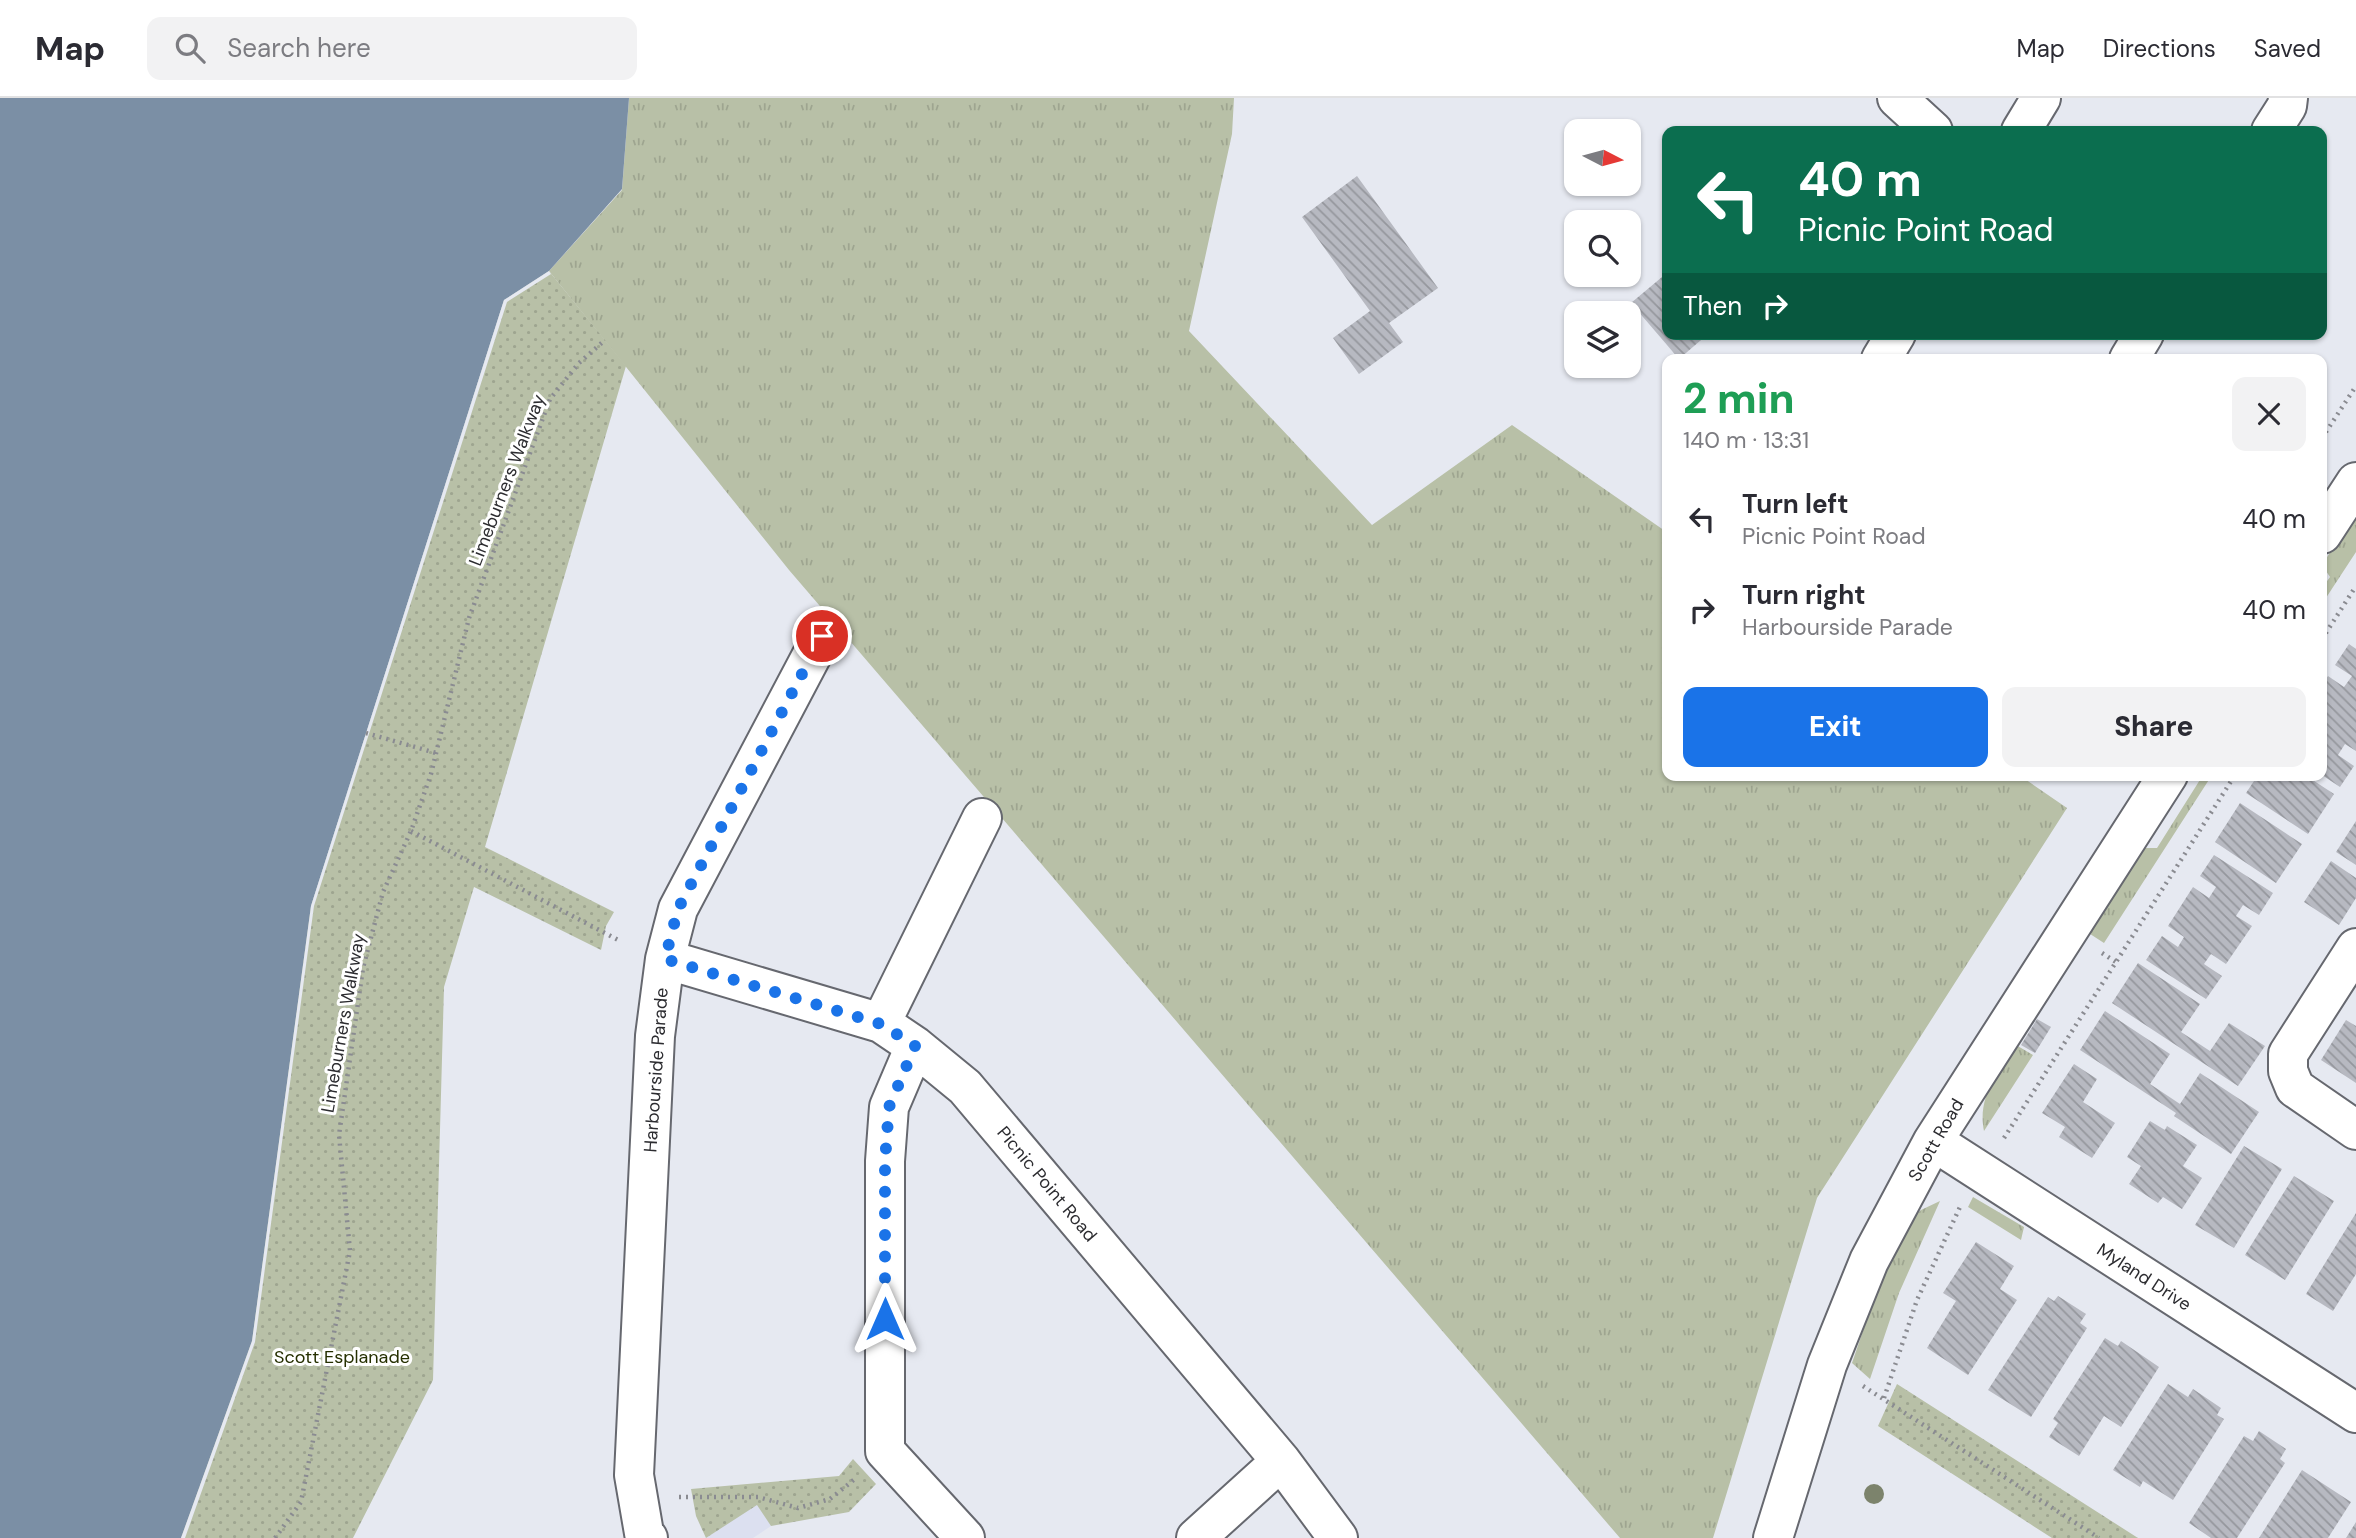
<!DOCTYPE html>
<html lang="en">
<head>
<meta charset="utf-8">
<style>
  body { margin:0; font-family:"DM Sans",sans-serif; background:#f2f2f3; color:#2b2b33; height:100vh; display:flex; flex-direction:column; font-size:26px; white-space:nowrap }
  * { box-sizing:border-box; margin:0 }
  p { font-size:23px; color:#7c7c81 }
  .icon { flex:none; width:38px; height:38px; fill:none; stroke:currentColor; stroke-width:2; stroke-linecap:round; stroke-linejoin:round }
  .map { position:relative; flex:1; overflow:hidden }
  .sheet { position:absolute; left:1662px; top:256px; width:665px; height:427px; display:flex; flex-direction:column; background:#fff; border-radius:14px; box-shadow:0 2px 5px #0004 }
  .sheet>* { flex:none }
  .guide { position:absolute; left:1662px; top:28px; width:665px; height:214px; border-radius:14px; box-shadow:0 2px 5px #0004; background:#0b6e4f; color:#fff; overflow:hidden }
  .needle { width:46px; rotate:96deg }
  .fabs { position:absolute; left:1564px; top:21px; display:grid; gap:14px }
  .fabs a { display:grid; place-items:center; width:77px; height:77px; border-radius:14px; background:#fff; box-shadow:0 2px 5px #0004; font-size:35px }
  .pin { position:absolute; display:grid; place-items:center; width:60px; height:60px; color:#fff; margin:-30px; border:4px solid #fff; border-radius:50%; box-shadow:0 2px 7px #0007 }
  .me { position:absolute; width:77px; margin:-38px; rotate:0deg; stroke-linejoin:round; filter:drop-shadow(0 0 5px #0008) }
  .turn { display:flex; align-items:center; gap:24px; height:147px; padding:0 21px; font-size:32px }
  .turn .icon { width:91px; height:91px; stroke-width:2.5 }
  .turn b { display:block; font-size:49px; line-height:60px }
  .then { display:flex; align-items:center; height:66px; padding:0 21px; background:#0003; gap:14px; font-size:26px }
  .round { display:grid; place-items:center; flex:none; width:74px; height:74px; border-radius:14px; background:#f2f2f3 }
  .summary { display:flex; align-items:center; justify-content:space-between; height:119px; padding:0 21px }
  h1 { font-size:42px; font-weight:800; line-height:52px; color:#1e9e55 }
  .button { display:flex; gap:14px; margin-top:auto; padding:14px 21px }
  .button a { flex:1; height:80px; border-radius:14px; background:#1a73e8; color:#fff; font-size:28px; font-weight:800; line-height:80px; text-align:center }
  .button a+a { background:#f2f2f3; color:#2b2b33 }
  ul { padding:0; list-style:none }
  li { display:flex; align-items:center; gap:21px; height:91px; padding:0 21px }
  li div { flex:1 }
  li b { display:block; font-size:26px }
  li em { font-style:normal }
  header { display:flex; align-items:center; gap:42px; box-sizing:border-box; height:98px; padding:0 35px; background:#fff; border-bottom:2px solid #e1e1e2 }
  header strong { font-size:33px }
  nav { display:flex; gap:38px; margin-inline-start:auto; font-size:24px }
  .search { width:490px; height:63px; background:#f2f2f3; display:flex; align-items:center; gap:18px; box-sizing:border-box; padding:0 24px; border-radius:14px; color:#7c7c81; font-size:26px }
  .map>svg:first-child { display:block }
</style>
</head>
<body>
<header>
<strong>Map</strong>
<div class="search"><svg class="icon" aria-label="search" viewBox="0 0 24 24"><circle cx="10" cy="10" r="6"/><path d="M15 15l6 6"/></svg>Search here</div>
<nav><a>Map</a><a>Directions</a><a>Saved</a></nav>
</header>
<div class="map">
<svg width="2356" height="1440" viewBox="0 0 2356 1440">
  <defs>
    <pattern id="grass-tufts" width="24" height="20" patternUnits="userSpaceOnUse" patternTransform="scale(1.75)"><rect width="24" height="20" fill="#b8c0a7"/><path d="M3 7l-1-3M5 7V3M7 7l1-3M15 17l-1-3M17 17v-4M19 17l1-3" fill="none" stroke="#9ea590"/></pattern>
    <pattern id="park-dots" width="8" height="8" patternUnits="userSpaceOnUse" patternTransform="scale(1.75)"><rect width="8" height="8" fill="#b8c0a7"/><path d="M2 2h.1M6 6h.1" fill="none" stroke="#9ea590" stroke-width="1.8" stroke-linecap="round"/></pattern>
    <pattern id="building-back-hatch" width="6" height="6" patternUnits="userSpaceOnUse" patternTransform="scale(1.75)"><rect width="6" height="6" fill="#b7b9c1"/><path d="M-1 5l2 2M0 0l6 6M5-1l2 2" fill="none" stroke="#95979d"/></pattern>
  </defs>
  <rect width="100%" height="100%" fill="#e6e9f1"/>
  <path fill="#dce0f0" d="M757 1406 771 1428 753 1440H706Z"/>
  <path fill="url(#grass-tufts)" d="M629 0H1234L1232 36 1189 233 1372 427 1512 327 1668 435V677H2019L2067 710 1817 1100 1713 1440H1620L789 472 549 173 622 92Z
    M2356 414V454L2322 506V490L2330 479 2322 467Z
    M2203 677H2212L2104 845 2087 834 2141 750H2157Z
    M2016 947 2033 957 1984 1033C1977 999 1998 974 2016 947Z
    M1973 1099 2024 1129 2021 1142 1968 1109Z
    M1940 1103 1899 1195 1870 1281 1852 1265 1878 1189 1905 1126 1921 1112Z"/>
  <path fill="url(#park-dots)" d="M549 173 626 268 485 749 614 814 606 828 601 852 474 789 444 889 433 1282 353 1440H181L311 808 504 202Z
    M1897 1286 2138 1440H2052L1878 1328Z
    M853 1361 876 1386 849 1414 771 1428 757 1407 706 1440 696 1418 691 1391 839 1378Z"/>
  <path fill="#7b8fa5" d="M0 0H629L622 91 549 173 504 202 311 808 252 1243 181 1440H0Z"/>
  <path fill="#e6e9f1" d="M549 173 551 176 507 204 314 808 255 1244 185 1440H181L252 1243 311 808 504 202Z"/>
  <path fill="url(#building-back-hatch)" d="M1357 78 1438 190 1389 225 1403 244 1359 276 1333 240 1370 213 1302 119Z
    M1668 174V236H1708L1679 261 1631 205Z
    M2349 546 2356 551V653L2345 646 2338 657 2354 668 2340 689 2322 677V587L2328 578 2344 589 2352 578 2335 567Z
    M2258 677H2305L2334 696 2308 736 2246 695Z
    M2240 705 2302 746 2276 785 2215 744Z
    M2356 723V767L2336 754Z
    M2214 757 2273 795 2259 817 2243 807 2236 818 2252 828 2226 866 2211 856 2204 866 2222 878 2206 901 2146 862 2162 838 2178 849 2184 839 2168 828 2193 789 2209 800 2216 789 2200 778Z
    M2331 763 2356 780V800L2339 827 2304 804Z
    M2138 865 2200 906 2181 934 2210 953 2229 925 2265 948 2238 988 2112 905Z
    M2105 913 2170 956 2150 986 2180 1006 2200 975 2259 1014 2231 1056 2174 1018 2176 1015 2080 952Z
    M2037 921 2051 929 2035 955 2021 947Z
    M2346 922 2356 928V985L2321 962Z
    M2074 966 2097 981 2083 1004 2115 1025 2092 1060 2059 1039 2065 1029 2042 1015Z
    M2150 1023 2165 1032 2167 1028 2197 1047 2183 1068 2202 1080 2182 1111 2163 1099 2158 1105 2129 1086 2141 1068 2127 1059Z
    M2244 1048 2282 1071 2234 1150 2195 1127Z
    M2294 1078 2334 1103 2285 1182 2245 1157Z
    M2356 1115V1176L2333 1213 2306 1196Z
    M1976 1144 2014 1168 2000 1191 2017 1202 1968 1277 1927 1250 1956 1203 1943 1195Z
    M2058 1198 2086 1216 2080 1225 2087 1230 2031 1319 1988 1292 2048 1199 2054 1203Z
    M2105 1240 2118 1248 2121 1243 2159 1269 2121 1329 2104 1318 2079 1358 2049 1339 2058 1325 2053 1321Z
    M2168 1286 2188 1299 2193 1291 2221 1310 2217 1317 2224 1321 2173 1402 2143 1383 2140 1389 2113 1372Z
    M2259 1333 2286 1351 2280 1361 2285 1365 2237 1440H2211L2189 1425 2244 1338 2253 1343Z
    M2302 1372 2351 1404 2328 1440H2259Z
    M2356 1424V1440H2346Z"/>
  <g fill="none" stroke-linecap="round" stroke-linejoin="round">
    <defs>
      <path id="minor" d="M1897 0 1933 33
        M2021 33 2041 0
        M2271 33 2287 8 2288 0
        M1881 261 1896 236
        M2129 261 2144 236
        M2322 436 2356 384
        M2356 850 2288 956V973L2295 990 2356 1032
        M665 861 881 925 915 948 965 989 1281 1363 1338 1440
        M881 925 982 720
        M915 948 889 1009 885 1063V1353L965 1440
        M1933 1043 2356 1315
        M648 1440 644 1435 634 1377 655 938 665 861 678 811 822 538
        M1196 1440 1281 1363
        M1773 1440 1827 1267 1869 1163 1933 1043 2168 677"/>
    </defs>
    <use href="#minor" stroke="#66686f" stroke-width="42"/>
    <path stroke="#8a8b91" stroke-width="4.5" stroke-dasharray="2 5" stroke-linecap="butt" d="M2322 340 2356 288
      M2322 541 2356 488
      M366 635 436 655
      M411 733 620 843
      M2102 855 2116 864
      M2004 1040 2235 677
      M1863 1288 2099 1440
      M1884 1300 1917 1202 1960 1109
      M679 1399H758L798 1410 830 1401 856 1380
      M275 1440 301 1404 350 1153 339 1037 363 870 383 794 411 733 431 676 469 520 550 301 579 265 605 242"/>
    <use href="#minor" stroke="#fff" stroke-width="38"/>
  </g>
  <circle fill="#7c836c" cx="1874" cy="1396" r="10"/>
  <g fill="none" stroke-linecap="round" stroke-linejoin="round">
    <path stroke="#1a73e8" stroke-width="12" stroke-dasharray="0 21.6" d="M822 538 678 811 665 861 881 926 915 948 889 1009 885 1063V1221"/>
  </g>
  <g text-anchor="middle" stroke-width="6" stroke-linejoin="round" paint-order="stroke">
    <g font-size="18" fill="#2c2c30" stroke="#fff">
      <text transform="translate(507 382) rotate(-69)" y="6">Limeburners Walkway</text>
      <text transform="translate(343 925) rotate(-80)" y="6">Limeburners Walkway</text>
      <text transform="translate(656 972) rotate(-86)" y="6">Harbourside Parade</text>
      <text transform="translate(1936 1042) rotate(-60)" y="6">Scott Road</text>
      <text transform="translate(1047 1086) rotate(50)" y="6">Picnic Point Road</text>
      <text transform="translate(2144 1179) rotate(33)" y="6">Myland Drive</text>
    </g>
    <g font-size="18" fill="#252f00" stroke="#fff">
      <text x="342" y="1265">Scott Esplanade</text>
    </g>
  </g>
</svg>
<div class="fabs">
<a><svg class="needle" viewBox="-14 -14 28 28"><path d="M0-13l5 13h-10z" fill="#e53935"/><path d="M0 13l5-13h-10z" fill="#7c7c81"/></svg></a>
<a><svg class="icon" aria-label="search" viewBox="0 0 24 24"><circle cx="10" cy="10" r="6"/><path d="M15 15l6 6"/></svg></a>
<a><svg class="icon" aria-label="layers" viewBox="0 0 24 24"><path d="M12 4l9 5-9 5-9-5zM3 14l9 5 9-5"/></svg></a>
</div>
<div class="pin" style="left:822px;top:538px;background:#d93025"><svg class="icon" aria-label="arrive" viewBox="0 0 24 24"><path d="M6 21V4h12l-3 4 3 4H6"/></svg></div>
<svg class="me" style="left:885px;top:1221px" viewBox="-20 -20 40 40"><path d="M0-17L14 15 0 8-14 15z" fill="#1a73e8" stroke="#fff" stroke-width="4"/></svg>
<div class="guide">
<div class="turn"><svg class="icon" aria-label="left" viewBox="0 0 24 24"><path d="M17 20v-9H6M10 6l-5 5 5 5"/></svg><div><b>40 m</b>Picnic Point Road</div></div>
<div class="then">Then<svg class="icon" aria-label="right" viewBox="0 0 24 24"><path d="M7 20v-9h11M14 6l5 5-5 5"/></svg></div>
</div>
<section class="sheet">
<div class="summary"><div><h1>2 min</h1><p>140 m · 13:31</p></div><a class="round"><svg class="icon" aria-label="close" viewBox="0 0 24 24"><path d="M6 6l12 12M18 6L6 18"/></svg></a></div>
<ul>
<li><svg class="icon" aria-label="left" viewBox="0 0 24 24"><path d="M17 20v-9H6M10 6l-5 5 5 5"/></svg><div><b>Turn left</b><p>Picnic Point Road</p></div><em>40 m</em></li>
<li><svg class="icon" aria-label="right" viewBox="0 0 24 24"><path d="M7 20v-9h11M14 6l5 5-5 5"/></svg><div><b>Turn right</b><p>Harbourside Parade</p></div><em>40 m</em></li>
</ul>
<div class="button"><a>Exit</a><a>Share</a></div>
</section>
</div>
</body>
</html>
